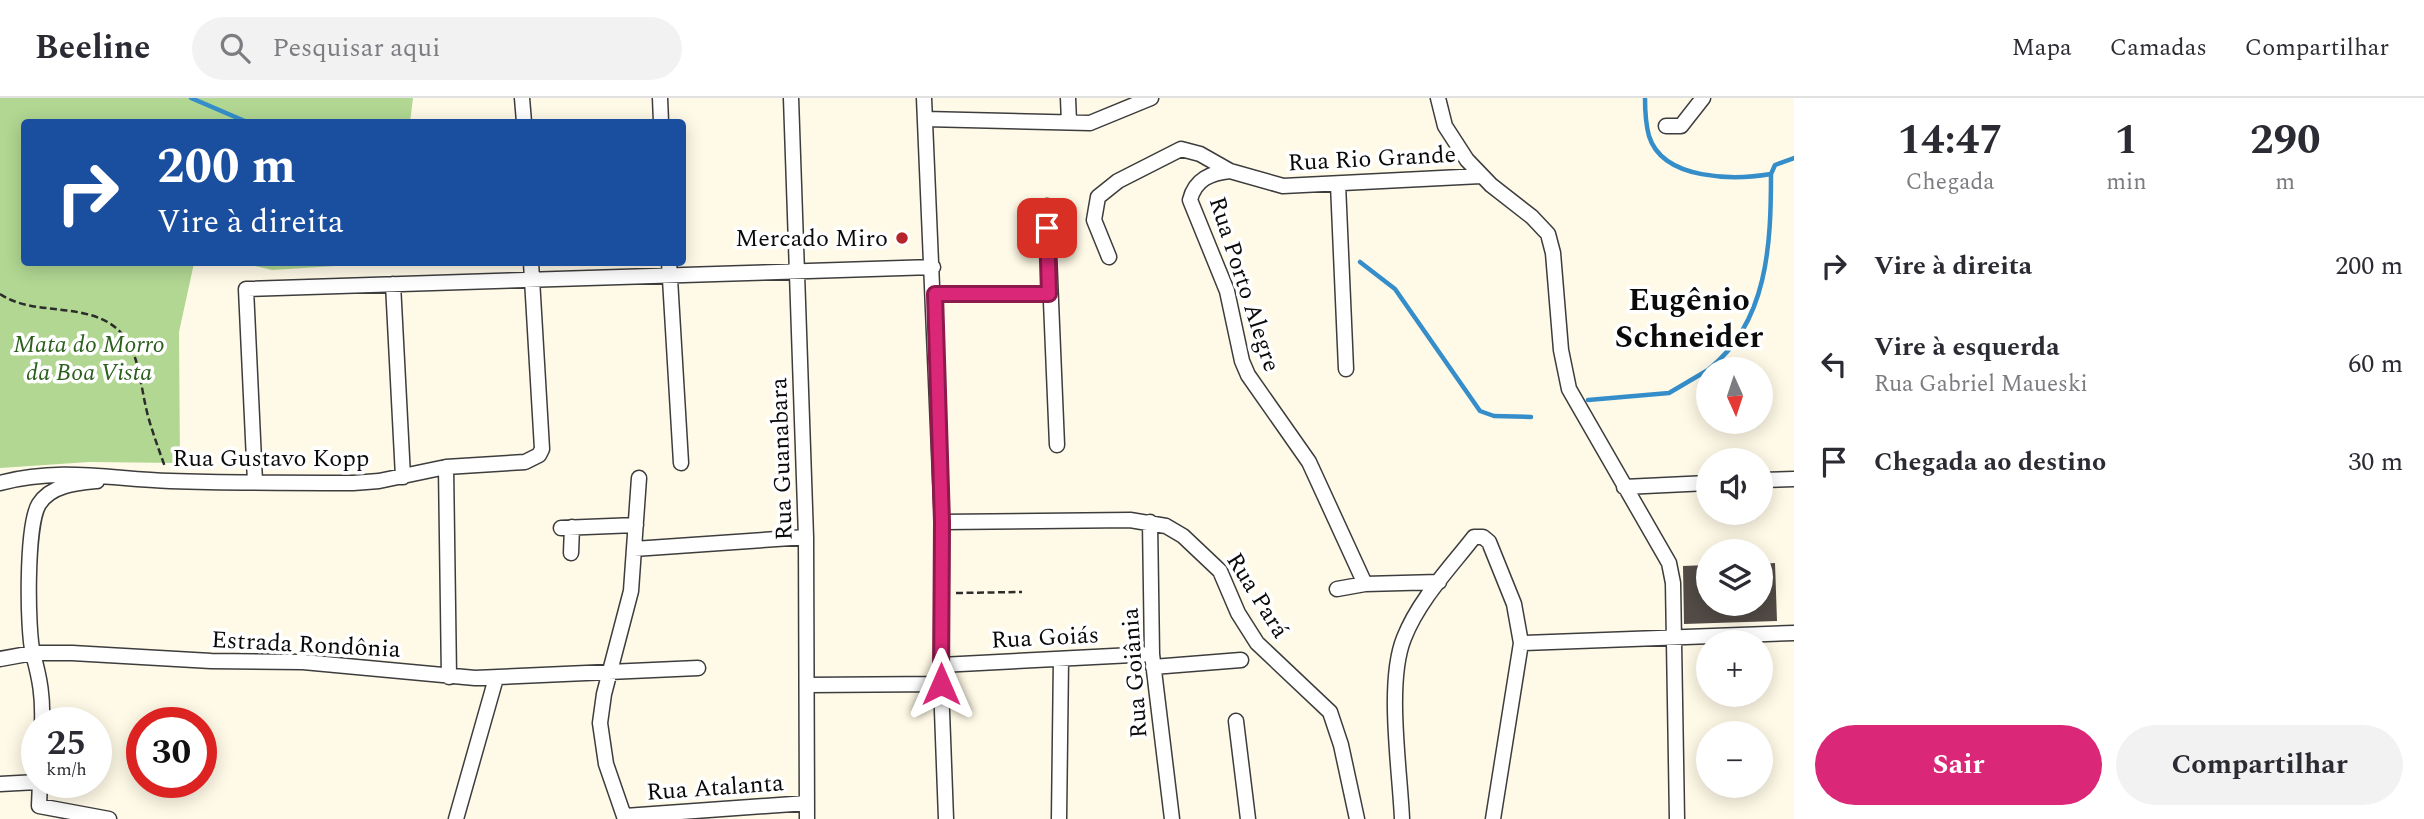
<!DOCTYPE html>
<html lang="pt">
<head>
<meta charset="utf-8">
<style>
  body { margin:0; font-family:Spectral,serif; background:#f2f2f3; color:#2b2b33; height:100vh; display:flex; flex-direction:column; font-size:26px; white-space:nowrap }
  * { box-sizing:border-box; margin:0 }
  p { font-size:23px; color:#7c7c81 }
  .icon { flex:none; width:38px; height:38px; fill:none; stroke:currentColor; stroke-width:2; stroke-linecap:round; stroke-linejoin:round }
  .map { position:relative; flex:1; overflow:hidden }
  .details { display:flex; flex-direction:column; background:#fff; width:630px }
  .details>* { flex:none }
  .guide { position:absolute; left:21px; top:21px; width:665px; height:147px; border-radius:7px; box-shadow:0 4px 18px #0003; background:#1a4fa0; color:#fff; overflow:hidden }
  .needle { width:46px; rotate:177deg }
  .buttons { position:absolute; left:1696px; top:259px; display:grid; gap:14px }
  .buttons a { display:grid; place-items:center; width:77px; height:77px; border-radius:50%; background:#fff; box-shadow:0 4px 18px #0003; font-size:35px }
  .speed { position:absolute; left:21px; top:609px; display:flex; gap:14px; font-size:35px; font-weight:700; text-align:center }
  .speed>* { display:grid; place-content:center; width:91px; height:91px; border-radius:50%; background:#fff; box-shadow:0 4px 18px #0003; line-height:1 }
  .speed small { font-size:18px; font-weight:400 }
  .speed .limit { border:10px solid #d22; background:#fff; color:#111 }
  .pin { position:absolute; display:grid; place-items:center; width:60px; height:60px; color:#fff; margin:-30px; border-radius:14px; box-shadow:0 4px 10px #0006 }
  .me { position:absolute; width:77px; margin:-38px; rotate:0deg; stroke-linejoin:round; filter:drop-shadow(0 0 5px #0008) }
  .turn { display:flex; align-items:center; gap:24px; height:147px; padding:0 21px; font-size:32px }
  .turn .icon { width:91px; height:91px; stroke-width:2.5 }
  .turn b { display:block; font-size:49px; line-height:60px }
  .eta { display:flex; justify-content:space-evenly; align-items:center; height:119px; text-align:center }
  .eta b { font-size:42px; font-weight:700; line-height:49px }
  .button { display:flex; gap:14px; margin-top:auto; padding:14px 21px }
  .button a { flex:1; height:80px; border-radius:42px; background:#db2777; color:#fff; font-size:28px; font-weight:700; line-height:80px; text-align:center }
  .button a+a { background:#f2f2f3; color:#2b2b33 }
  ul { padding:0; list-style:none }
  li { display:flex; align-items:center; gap:21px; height:98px; padding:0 21px }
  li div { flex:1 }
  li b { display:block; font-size:26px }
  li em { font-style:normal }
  header { display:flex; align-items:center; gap:42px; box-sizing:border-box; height:98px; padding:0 35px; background:#fff; border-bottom:2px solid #e1e1e2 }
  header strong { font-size:33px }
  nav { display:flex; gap:38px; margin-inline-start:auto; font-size:24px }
  .search { width:490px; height:63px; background:#f2f2f3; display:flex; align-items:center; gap:18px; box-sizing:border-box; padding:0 24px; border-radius:38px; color:#7c7c81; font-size:26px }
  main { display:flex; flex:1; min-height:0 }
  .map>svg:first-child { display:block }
</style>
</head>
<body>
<header>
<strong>Beeline</strong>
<div class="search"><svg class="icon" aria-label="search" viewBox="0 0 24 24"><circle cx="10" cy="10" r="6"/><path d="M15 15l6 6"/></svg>Pesquisar aqui</div>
<nav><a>Mapa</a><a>Camadas</a><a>Compartilhar</a></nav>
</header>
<main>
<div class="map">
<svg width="1794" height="721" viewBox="0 0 1794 721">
  <rect width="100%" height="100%" fill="#fffae7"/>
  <path fill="#b1d792" d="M0 0H413L410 24H24V164L194 165 179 234 180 365 89 364 0 370Z
    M242 165H383L272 172Z"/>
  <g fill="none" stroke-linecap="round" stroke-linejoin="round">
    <path stroke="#358eca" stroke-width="4.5" d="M191 0 247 24
      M1645 0C1645 12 1646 27 1649 38 1663 83 1735 82 1771 76
      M1360 164 1395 191 1480 313 1494 318 1531 319
      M1709 271C1768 224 1771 146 1771 76L1775 67 1794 60
      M1588 302 1669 295 1708 272"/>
  </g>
  <path fill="#524b46" d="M1775 465 1777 523 1684 526 1683 468 1708 467V506H1760V466Z"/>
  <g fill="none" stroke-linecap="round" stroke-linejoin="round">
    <defs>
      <path id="street" d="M522 0 524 24
        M660 0 661 24
        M791 0 806 439 807 721
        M924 0 942 424 941 586 946 721
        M1068 0 1069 24
        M1438 0 1445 28 1467 62 1491 87 1532 119 1548 136 1553 155 1561 252 1569 291 1669 465 1673 485 1677 721
        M925 21 1090 25 1151 0
        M1666 28H1681L1703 0
        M1230 73C1211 75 1195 81 1190 102L1227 193 1242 263 1248 277 1309 364 1365 486 1439 484
        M1338 86 1346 271
        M1047 108 1057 347
        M1109 159 1094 122 1098 99 1118 83 1181 51 1200 56 1230 73 1283 88 1481 78
        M669 164 681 365
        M393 186 403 379
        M935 196H1049
        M446 369 449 579
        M1760 382 1794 381
        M255 384 246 191 933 169
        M0 385C61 369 110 381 170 383 231 385 292 385 353 385L379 383 446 369 525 364 539 357 542 351 531 164
        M1624 389 1708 385
        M942 424 1130 422 1166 428 1183 438 1220 473 1238 515 1257 545 1330 614 1341 647 1357 721
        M1150 424 1152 556 1172 721
        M561 430 636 427
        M634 451 806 439
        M571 455 572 429
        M1337 491 1365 486
        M1521 545 1794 535
        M0 561 33 555H72L211 563 303 564 475 580 698 570
        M941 567 1152 556
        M1153 569 1241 562
        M808 587 941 586
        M1236 623 1248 721
        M42 625C43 599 40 581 33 556 27 532 26 427 39 406 51 387 76 385 97 383
        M40 684 39 708 109 721
        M0 686 37 684
        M625 718 807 705
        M456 721 496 580
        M625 721 606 666 600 625 604 596 631 493 639 380
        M1059 721 1061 561
        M1402 721C1400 672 1386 584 1404 540 1419 502 1449 471 1474 439H1483L1489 444 1514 506 1521 545 1493 721"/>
    </defs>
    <use href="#street" stroke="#3d3d3d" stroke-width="17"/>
    <path stroke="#2c2c2c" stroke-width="2.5" stroke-dasharray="7 3.5" stroke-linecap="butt" d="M0 196C24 212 55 209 82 215 142 227 136 273 148 318 153 336 159 352 165 369
      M956 495 1022 494"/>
    <use href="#street" stroke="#fff" stroke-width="14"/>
  </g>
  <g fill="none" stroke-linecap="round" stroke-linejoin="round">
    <defs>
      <path id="route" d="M941 586 942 424 935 196H1049L1047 130"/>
    </defs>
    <use href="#route" stroke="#8e194d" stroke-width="18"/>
    <use href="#route" stroke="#db2777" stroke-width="12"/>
  </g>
  <circle fill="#b6252b" stroke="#fff" stroke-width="2.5" cx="902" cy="140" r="7"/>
  <g text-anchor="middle" stroke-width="7" stroke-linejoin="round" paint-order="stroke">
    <g font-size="24" fill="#0a0a0a" stroke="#fff">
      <text transform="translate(1372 60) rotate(-3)" y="8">Rua Rio Grande</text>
      <text transform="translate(1245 186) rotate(72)" y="8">Rua Porto Alegre</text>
      <text x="271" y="368">Rua Gustavo Kopp</text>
      <text transform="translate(781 361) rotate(-92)" y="8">Rua Guanabara</text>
      <text transform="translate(1258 497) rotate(58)" y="8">Rua Pará</text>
      <text transform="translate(1045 539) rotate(-3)" y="8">Rua Goiás</text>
      <text transform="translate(306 546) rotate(3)" y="8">Estrada Rondônia</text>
      <text transform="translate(1134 575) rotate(-94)" y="8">Rua Goiânia</text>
      <text transform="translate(715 689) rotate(-4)" y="8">Rua Atalanta</text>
    </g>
    <g font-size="24" fill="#0a0a0a" stroke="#fff" text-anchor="end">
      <text x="888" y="148">Mercado Miro</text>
    </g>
    <g font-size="24" font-style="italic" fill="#2a5f1c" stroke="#fff">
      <text x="89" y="254">Mata do Morro<tspan x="89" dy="28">da Boa Vista</tspan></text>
    </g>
    <g font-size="32" font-weight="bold" fill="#0a0a0a" stroke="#fff">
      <text x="1689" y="212">Eugênio<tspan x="1689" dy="37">Schneider</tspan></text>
    </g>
  </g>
</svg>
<div class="buttons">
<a><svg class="needle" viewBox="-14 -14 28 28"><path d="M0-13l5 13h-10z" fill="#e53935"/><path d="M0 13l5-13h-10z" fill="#7c7c81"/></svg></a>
<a><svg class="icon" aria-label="sound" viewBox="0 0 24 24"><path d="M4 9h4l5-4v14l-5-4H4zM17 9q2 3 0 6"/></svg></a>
<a><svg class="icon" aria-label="layers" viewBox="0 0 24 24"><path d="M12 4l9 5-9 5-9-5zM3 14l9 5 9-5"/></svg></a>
<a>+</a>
<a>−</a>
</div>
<div class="speed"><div>25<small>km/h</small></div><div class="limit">30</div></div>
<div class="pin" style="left:1047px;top:130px;background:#d93025"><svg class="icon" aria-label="arrive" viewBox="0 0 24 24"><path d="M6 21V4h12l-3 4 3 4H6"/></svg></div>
<svg class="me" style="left:941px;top:586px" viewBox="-20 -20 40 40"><path d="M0-17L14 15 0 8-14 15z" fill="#db2777" stroke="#fff" stroke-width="4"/></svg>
<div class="guide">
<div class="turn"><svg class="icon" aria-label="right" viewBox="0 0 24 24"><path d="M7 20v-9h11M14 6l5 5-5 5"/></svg><div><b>200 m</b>Vire à direita</div></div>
</div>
</div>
<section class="details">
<div class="eta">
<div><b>14:47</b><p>Chegada</p></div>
<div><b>1</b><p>min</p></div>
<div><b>290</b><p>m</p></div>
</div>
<ul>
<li><svg class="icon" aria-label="right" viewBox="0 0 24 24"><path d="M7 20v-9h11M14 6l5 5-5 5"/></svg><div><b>Vire à direita</b></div><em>200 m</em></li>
<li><svg class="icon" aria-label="left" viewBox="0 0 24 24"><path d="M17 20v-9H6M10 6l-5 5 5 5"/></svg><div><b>Vire à esquerda</b><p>Rua Gabriel Maueski</p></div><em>60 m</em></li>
<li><svg class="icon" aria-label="arrive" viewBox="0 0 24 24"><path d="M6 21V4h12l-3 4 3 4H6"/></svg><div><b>Chegada ao destino</b></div><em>30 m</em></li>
</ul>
<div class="button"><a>Sair</a><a>Compartilhar</a></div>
</section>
</main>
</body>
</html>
